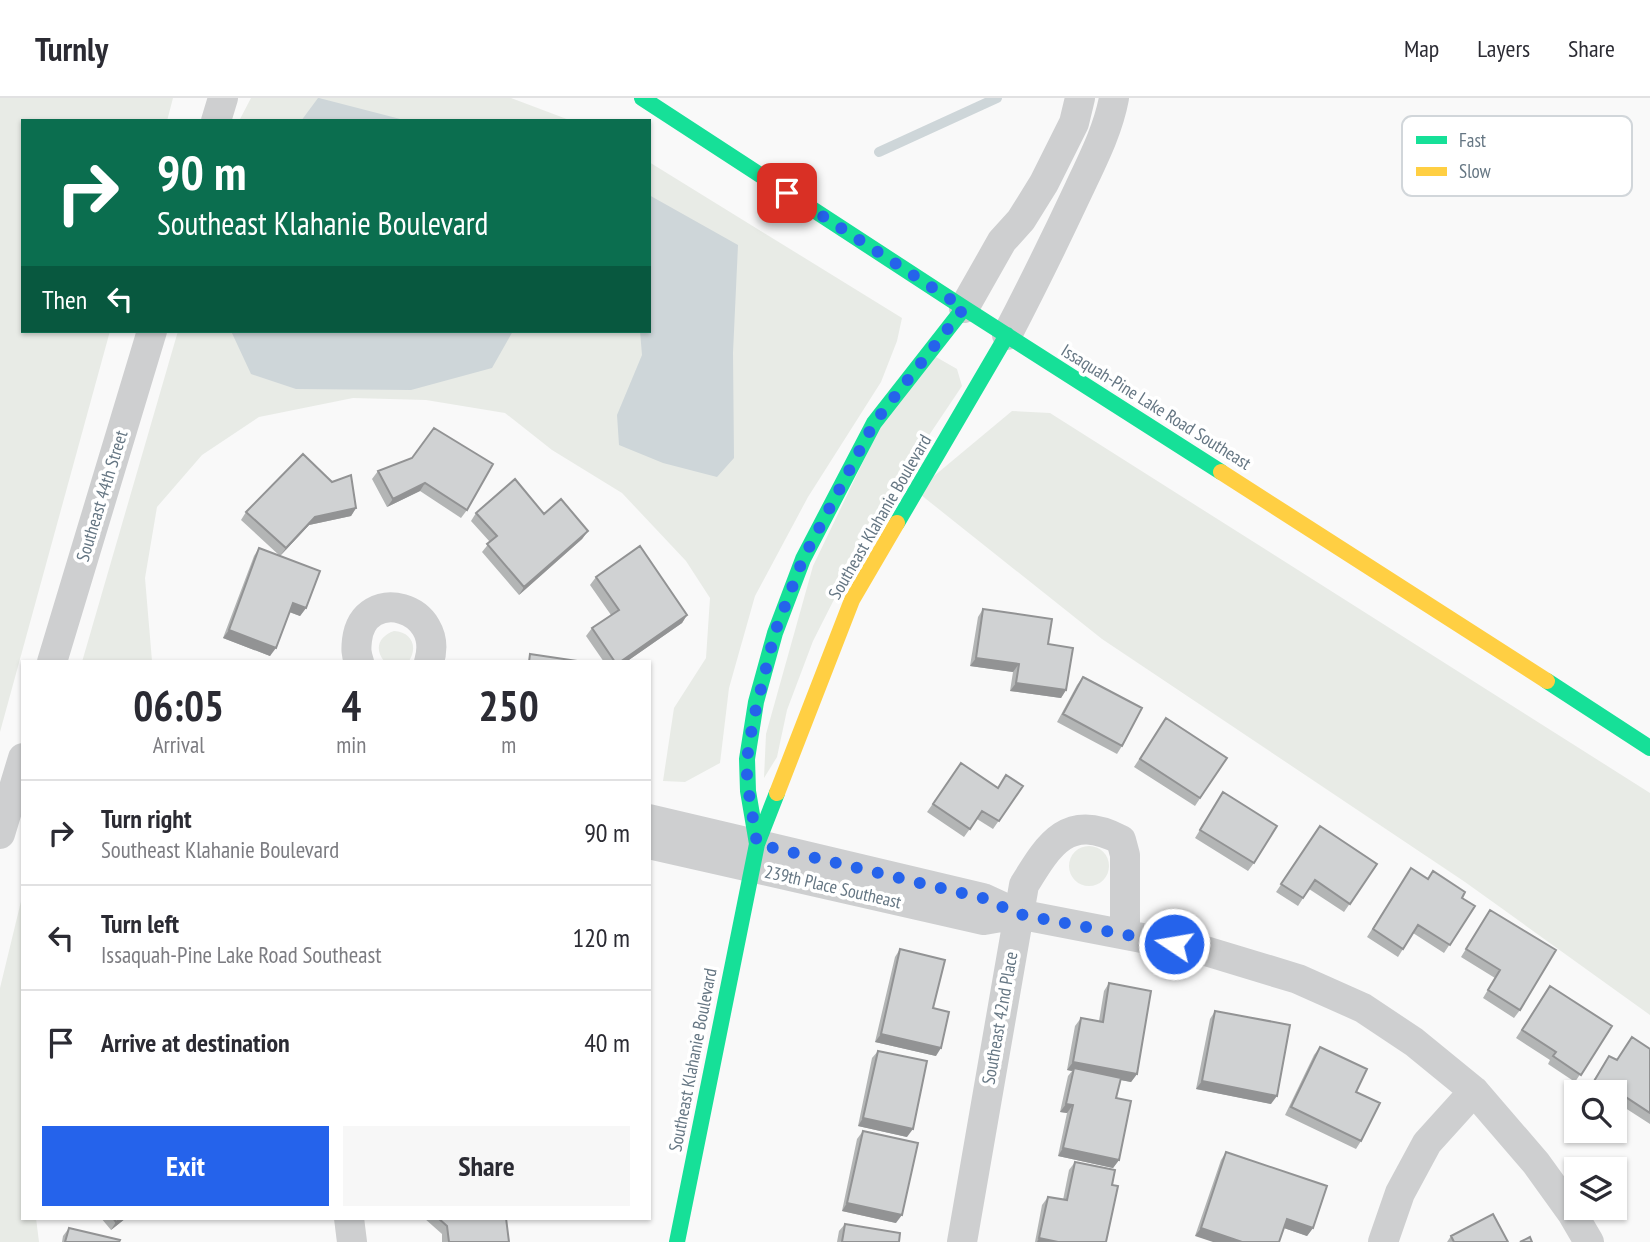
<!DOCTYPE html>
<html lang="en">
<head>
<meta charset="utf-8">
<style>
  body { margin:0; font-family:"PT Sans Narrow",sans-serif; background:#f7f7f7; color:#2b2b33; height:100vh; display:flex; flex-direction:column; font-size:26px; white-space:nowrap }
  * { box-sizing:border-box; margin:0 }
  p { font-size:23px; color:#7c7c81 }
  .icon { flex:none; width:38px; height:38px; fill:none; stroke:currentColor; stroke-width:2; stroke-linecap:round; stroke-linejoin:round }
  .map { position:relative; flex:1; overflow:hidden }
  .details { position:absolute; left:21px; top:562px; width:630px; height:560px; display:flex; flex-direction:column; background:#fff; border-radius:0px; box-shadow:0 2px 5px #0004 }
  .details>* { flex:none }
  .hud { position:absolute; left:21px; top:21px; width:630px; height:214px; border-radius:0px; box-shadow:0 2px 5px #0004; background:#0b6e4f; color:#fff; overflow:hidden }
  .tools { position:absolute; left:1564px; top:982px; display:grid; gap:14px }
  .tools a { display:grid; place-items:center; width:63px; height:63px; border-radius:0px; background:#fff; box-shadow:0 2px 5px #0004; font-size:35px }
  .pin { position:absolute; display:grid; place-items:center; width:60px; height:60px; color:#fff; margin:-30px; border-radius:14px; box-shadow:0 4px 10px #0006 }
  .me { position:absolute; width:77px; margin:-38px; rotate:282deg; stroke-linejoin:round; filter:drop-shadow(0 0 5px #0008) }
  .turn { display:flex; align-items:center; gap:24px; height:147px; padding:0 21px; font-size:32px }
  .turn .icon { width:91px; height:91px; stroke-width:2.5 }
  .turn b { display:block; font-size:49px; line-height:60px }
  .then { display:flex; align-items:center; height:66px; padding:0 21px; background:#0003; gap:14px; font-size:26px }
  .eta { display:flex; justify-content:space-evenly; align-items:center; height:119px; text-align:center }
  .eta b { font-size:42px; font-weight:600; line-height:49px }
  .cta { display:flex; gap:14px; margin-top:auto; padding:14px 21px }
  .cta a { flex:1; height:80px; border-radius:0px; background:#2563eb; color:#fff; font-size:28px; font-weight:600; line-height:80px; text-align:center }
  .cta a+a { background:#f7f7f7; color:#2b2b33 }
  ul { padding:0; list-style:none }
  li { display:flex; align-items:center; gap:21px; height:105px; padding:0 21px; border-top:2px solid #e1e1e2 }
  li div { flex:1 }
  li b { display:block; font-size:26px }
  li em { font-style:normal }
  header { display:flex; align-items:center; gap:42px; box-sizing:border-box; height:98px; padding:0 35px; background:#fff; border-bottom:2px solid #e1e1e2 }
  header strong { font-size:33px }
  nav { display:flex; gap:38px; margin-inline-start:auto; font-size:24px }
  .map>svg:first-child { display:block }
</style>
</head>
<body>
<header>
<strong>Turnly</strong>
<nav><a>Map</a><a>Layers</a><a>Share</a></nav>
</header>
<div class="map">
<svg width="1650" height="1144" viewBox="0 0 1650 1144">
  <rect width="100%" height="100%" fill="#f9f9f9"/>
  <path fill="#e8ebe6" d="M0 0H173L167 23H23V233H110L0 634Z
    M251 0H511L572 23H239Z
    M649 64 902 220 897 243 881 284 808 399 755 498 729 590 720 665 685 684 663 683 674 610 706 560 710 500 686 463 622 395 552 352 505 315 426 302 353 300 259 319 202 357 157 409 145 480 152 563 82 564 178 233H649Z
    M936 259 957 271 962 288 899 382 853 464 813 543 787 612 777 659 764 680 766 636 813 468 885 318Z
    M1012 313 1050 315 1650 695V917L1465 784 1102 541 916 393Z
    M394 533C412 534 418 549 409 563H384C374 551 379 538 394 533Z
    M1069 768a20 20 0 1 1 40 0a20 20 0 1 1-40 0Z
    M23 795V1120H36L39 1144H0V890Z"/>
  <path fill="#ced6d9" d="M318 0H319L408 23H301Z
    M649 97 738 147 733 255 734 360 717 379 663 365 619 347 617 317 642 257 640 233H649Z
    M231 233H513L492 270 411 292 296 291 251 276Z"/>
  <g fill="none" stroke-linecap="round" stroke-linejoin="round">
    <path stroke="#ced6d9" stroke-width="10" d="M879 54 997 0"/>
    <path stroke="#cecfd0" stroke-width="30" d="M216 23 223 0
      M964 210 1002 143 1021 122 1044 85 1074 25 1080 0
      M1007 237C1032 189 1056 140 1079 91 1093 61 1108 32 1114 0
      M52 564 152 233
      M359 564C356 555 356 551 357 542 364 486 446 508 429 564
      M649 721 983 800 1018 816 1199 851 1298 881 1363 910 1414 944 1474 993 1536 1065 1572 1115 1589 1144
      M0 736 23 660
      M649 746 984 822 1018 816
      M349 1120 352 1144
      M962 1144 1024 787C1049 746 1068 714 1121 742L1125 757V835
      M1383 1144 1400 1095 1427 1045 1474 993"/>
    <path stroke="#16e098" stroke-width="16" d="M642 0 964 210 1221 374
      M897 425 1007 237
      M1547 583 1650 650
      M757 746 748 693 747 661 756 604 775 535 803 461 874 325 964 210
      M677 1144 757 746 777 695"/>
    <path stroke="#ffcf43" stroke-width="16" d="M1221 374 1547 583
      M777 695 852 502 897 425"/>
  </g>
  <path fill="#b3b5b5" d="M412 360 467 412 461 420 420 393 387 409 372 381 378 373Z
    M356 410 351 418 309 427 280 458 241 422 246 414Z
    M476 415 544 416 588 433 582 441 519 497 482 454 490 444 471 423Z
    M259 450 306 510 300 518 289 514 270 558 223 540 254 458Z
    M596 479 687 517 682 525 626 564H604L586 538 592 530 611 517 590 487Z
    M983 511 1048 546 1066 592 1061 600 1010 593 1013 574 970 568 978 519Z
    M1083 579 1122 648 1117 656 1057 624 1077 587Z
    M1166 620 1227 660 1195 708 1134 669Z
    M961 665 998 690 1023 688 993 731 977 721 964 739 927 714Z
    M1223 694 1254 765 1248 773 1195 740Z
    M1320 728 1377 766 1344 814 1309 791 1298 808 1276 794Z
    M1406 778 1428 781 1475 808 1444 855 1413 835 1398 859 1367 839Z
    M1490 812 1520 912 1514 920 1483 900 1495 880 1461 859Z
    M900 851 936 958 875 944 895 859Z
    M1109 885 1137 976 1131 984 1121 982 1116 1000 1119 1062 1113 1070 1058 1058 1067 1015 1060 1014 1068 978 1072 973 1067 972 1075 928 1081 920 1099 923 1104 893Z
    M1550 888 1612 928 1575 984 1548 966 1550 962 1516 940Z
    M1215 913 1271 1006 1196 991 1210 921Z
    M1320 949 1356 994 1361 1043 1356 1051 1285 1017 1314 957Z
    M1650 951V1026L1619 1006 1615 1011V994H1586L1609 958 1616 962Z
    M878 953 907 1039 858 1028 872 960Z
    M863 1033 896 1125 842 1113 857 1041Z
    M1226 1054 1313 1130 1307 1138 1284 1130 1195 1138 1221 1062Z
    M1075 1064 1112 1087 1106 1144H1035L1042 1107 1048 1099 1063 1102 1069 1072Z
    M101 1120H126L111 1132Z
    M424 1120H506L509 1144H442V1136Z
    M845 1126 899 1144H837L839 1133Z
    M69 1130 119 1144H62L63 1138Z
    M1451 1138 1508 1144H1447Z"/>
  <path fill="#929394" d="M425 385 420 393 387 409 393 401Z
    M356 410 351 418 309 427 280 458 286 450 315 419Z
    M588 433 582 441 519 497 524 489Z
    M293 505 306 510 300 518 287 513Z
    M687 517 682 525 626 564H620Z
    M229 532 276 550 270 558 223 540Z
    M976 560 1019 566 1013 574 970 568Z
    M1016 585 1066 592 1061 600 1010 593Z
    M881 936 941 950 936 958 875 944Z
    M1073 964 1137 976 1131 984 1073 973 1074 970 1072 973 1067 972Z
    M1202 983 1277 998 1271 1006 1196 991Z
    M1066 1006 1073 1007 1067 1015 1060 1014Z
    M863 1020 913 1031 907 1039 858 1028Z
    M1063 1050 1119 1062 1113 1070 1058 1058Z
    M847 1105 902 1117 896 1125 842 1113Z
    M121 1120H126L111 1132 116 1124Z
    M1287 1121 1313 1130 1307 1138 1281 1129Z
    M1201 1130 1242 1144H1213L1195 1138Z
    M1039 1140 1058 1144H1037Z"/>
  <path fill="#d0d2d3" stroke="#929394" stroke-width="2" d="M434 330 493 366 467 412 425 385 393 401 378 373 412 360Z
    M303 356 332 384 351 377 356 410 315 419 286 450 246 414Z
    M515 381 544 416 561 401 588 433 524 489 487 446 497 438 476 415Z
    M640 448 687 517 620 564H615L592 530 619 512 596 479Z
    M259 450 320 473 306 510 293 505 276 550 229 532Z
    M983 511 1052 521 1048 546 1073 550 1066 592 1016 585 1019 566 976 560Z
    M530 556 584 564H529Z
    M1083 579 1142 610 1122 648 1063 616Z
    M1166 620 1227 660 1200 700 1140 661Z
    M961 665 998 690 1006 677 1023 688 999 723 982 713 970 731 933 706Z
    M1223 694 1277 728 1254 765 1200 732Z
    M1320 728 1377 766 1350 806 1315 782 1303 800 1281 786Z
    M1411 770 1428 781 1433 773 1465 794 1462 800 1475 808 1450 847 1418 827 1403 851 1373 831Z
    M1490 812 1556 852 1520 912 1488 892 1500 872 1466 851Z
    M900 851 945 862 933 910 949 914 941 950 881 936Z
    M1109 885 1151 893 1137 976 1073 964 1081 920 1103 924Z
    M1550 888 1612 928 1581 977 1553 958 1556 954 1522 932Z
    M1215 913 1290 927 1277 998 1202 983Z
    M1632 939 1650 951V1015L1624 998 1618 1007 1615 1006V994H1596L1590 990 1609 958 1617 962Z
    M1320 949 1367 971 1356 994 1380 1005 1361 1043 1291 1009Z
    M878 953 927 963 913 1031 863 1020Z
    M1074 970 1121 980 1116 1000 1131 1003 1119 1062 1063 1050 1073 1007 1066 1006Z
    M863 1033 918 1045 902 1117 847 1105Z
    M1226 1054 1327 1088 1313 1130 1287 1121 1279 1144H1242L1201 1130Z
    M1075 1064 1115 1072 1112 1087 1118 1088 1106 1144H1058L1039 1140 1048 1099 1067 1102Z
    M1493 1116 1508 1144H1454L1451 1138Z
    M113 1120H121L116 1124Z
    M438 1120H506L509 1144H449L447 1128Z
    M845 1126 900 1135 899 1144H842Z
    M69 1130 120 1142 119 1144H65Z
    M1530 1139 1532 1144H1520Z"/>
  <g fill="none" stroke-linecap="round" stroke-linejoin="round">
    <path stroke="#2563eb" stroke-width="12" stroke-dasharray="0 21.6" d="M787 95 964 210 874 325 803 461 775 534 753 623 747 661V683L757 746 983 800 1018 816 1174 846"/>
  </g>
  <g text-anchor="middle" stroke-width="7" stroke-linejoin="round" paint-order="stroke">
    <g font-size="18" fill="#657683" stroke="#fff">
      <text transform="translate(1156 309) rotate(32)" y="6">Issaquah-Pine Lake Road Southeast</text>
      <text transform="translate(102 398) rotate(-73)" y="6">Southeast 44th Street</text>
      <text transform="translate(880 419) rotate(-60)" y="6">Southeast Klahanie Boulevard</text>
      <text transform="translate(833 789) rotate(13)" y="6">239th Place Southeast</text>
      <text transform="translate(1000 920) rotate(-80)" y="6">Southeast 42nd Place</text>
      <text transform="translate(693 962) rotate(-79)" y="6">Southeast Klahanie Boulevard</text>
    </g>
  </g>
  <rect x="1402" y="18" width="230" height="80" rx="10" fill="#fff" stroke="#d1d6da" stroke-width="2"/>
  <rect x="1416" y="38" width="31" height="8" fill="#16e098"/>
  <rect x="1416" y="69" width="31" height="9" fill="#ffcf43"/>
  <g font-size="19" fill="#657683">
    <text x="1459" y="49">Fast</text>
    <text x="1459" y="80">Slow</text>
  </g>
</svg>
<div class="tools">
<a><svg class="icon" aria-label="search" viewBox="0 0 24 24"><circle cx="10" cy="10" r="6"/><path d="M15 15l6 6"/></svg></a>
<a><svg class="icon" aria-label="layers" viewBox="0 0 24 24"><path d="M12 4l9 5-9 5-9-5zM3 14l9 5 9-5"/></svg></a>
</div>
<div class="pin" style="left:787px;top:95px;background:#d93025"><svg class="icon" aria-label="arrive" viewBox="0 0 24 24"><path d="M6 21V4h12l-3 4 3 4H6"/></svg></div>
<svg class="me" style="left:1174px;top:846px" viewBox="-20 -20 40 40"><circle r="17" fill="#2563eb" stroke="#fff" stroke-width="3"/><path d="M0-11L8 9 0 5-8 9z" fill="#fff"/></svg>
<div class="hud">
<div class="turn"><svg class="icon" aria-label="right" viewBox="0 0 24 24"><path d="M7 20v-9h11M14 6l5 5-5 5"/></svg><div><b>90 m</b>Southeast Klahanie Boulevard</div></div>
<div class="then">Then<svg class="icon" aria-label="left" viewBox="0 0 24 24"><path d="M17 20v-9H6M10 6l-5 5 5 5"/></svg></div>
</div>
<section class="details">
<div class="eta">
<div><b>06:05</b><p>Arrival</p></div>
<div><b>4</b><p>min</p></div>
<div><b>250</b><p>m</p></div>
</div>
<ul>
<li><svg class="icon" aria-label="right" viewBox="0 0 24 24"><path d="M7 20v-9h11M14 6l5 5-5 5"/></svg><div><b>Turn right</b><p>Southeast Klahanie Boulevard</p></div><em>90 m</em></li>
<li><svg class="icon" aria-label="left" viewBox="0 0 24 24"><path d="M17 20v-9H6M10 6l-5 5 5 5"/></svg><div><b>Turn left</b><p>Issaquah-Pine Lake Road Southeast</p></div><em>120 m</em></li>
<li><svg class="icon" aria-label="arrive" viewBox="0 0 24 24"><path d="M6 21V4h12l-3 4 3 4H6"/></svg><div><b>Arrive at destination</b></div><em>40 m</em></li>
</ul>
<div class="cta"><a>Exit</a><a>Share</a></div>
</section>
</div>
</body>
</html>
